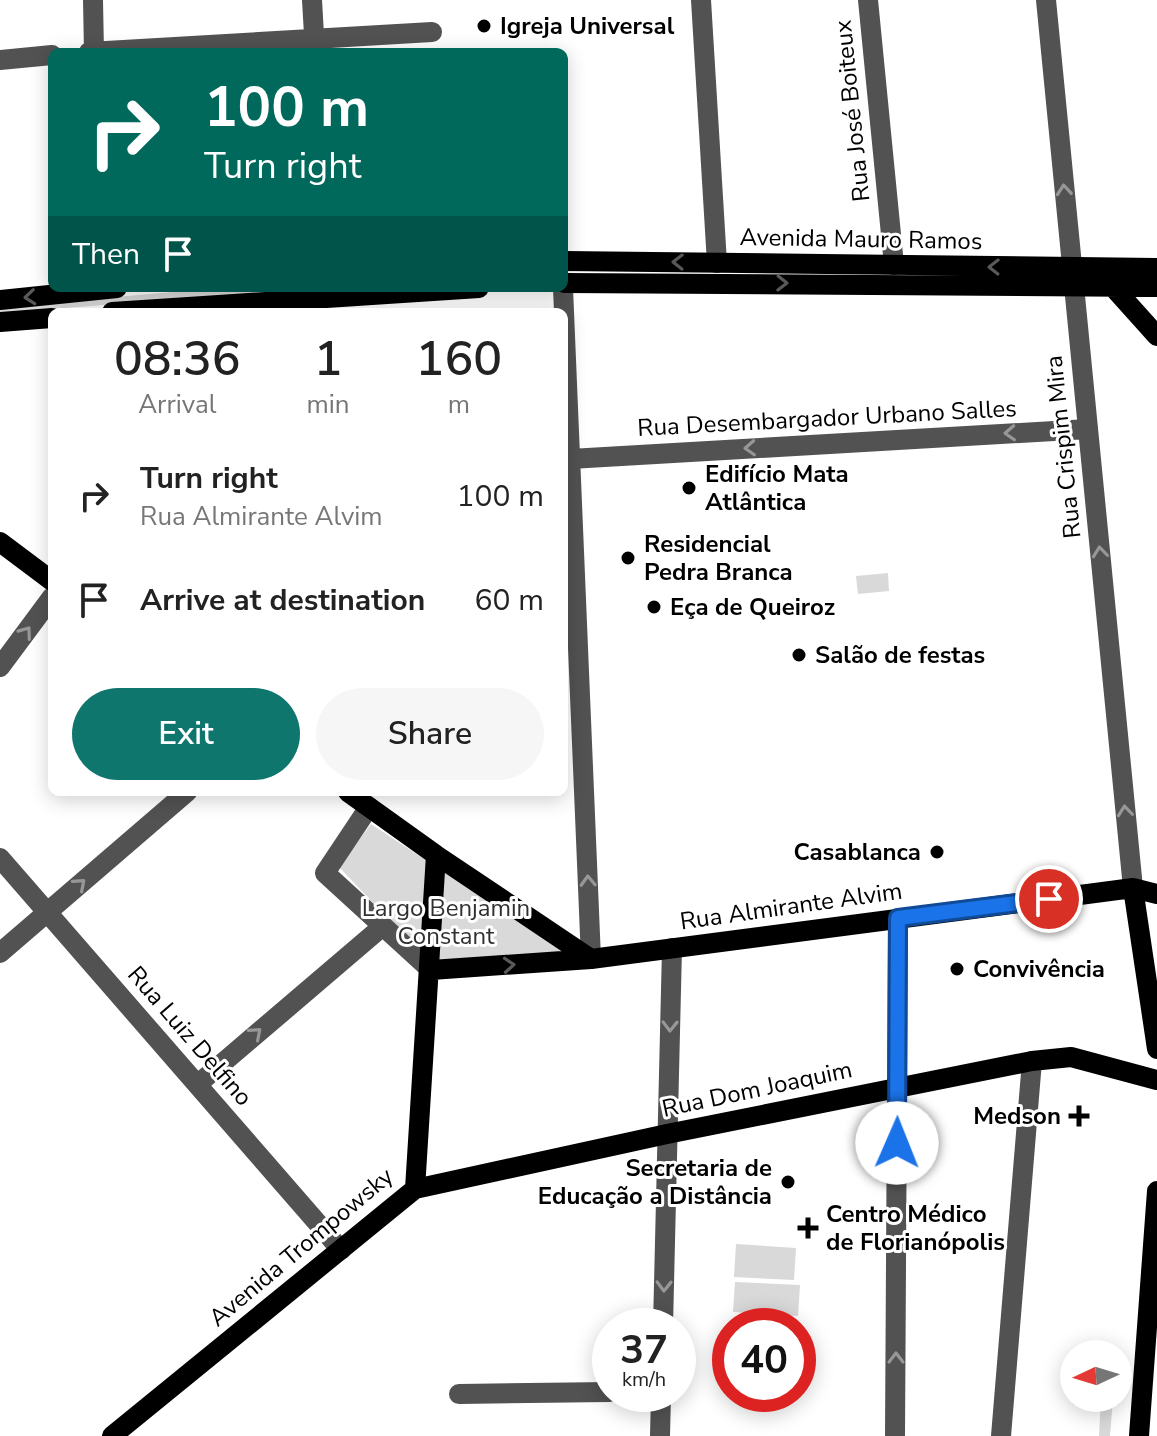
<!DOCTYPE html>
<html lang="en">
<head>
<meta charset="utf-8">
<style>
  body { margin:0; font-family:"Nunito Sans",sans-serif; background:#f6f6f6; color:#222; height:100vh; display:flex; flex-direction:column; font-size:30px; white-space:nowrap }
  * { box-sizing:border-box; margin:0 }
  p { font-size:26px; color:#767676 }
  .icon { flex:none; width:44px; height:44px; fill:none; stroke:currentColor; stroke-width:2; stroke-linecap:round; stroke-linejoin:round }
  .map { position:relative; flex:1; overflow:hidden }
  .details { position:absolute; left:48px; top:308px; width:520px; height:488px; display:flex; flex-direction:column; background:#fff; border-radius:12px; box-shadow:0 4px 20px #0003 }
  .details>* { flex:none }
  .guide { position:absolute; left:48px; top:48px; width:520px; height:244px; border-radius:12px; box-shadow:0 4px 20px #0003; background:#00695c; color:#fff; overflow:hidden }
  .needle { width:52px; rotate:266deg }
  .fabs { position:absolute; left:1060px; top:1340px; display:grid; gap:16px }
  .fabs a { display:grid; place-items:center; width:72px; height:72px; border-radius:50%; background:#fff; box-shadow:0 4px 20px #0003; font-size:40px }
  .speed { position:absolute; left:592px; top:1308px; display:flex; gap:16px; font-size:40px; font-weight:700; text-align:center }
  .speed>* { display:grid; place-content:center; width:104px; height:104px; border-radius:50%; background:#fff; box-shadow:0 4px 20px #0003; line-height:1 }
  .speed small { font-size:20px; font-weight:400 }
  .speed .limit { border:12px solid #d22; background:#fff; color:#111 }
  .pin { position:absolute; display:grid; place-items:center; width:68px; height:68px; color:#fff; margin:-34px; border:4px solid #fff; border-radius:50%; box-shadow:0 2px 8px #0007 }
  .me { position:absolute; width:88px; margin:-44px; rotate:1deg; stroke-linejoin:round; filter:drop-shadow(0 0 6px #0008) }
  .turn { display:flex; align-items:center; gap:28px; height:168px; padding:0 24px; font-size:36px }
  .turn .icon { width:104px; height:104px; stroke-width:2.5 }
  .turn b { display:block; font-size:56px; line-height:68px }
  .then { display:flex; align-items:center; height:76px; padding:0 24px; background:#0003; gap:16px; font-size:30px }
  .eta { display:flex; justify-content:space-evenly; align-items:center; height:136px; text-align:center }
  .eta b { font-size:48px; font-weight:600; line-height:56px }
  .action { display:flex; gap:16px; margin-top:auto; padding:16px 24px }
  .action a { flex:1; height:92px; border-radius:48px; background:#0f766e; color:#fff; font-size:32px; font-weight:600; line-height:92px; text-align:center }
  .action a+a { background:#f6f6f6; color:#222 }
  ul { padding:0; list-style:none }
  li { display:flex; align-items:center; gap:24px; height:104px; padding:0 24px }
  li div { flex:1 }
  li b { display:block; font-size:30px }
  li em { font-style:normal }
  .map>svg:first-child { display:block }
</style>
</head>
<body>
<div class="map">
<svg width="1157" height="1436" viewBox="0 0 1157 1436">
  <rect width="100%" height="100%" fill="#fff"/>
  <path fill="#d9d9d9" d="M219 288H325L0 313V307Z
    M888 573 889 591 858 594 856 576Z
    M371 824 562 950 557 955 432 965 339 867Z
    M736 1244 796 1248 794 1280 734 1277Z
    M735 1282 800 1285 798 1316 733 1312Z
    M1101 1398 1113 1399 1110 1436H1099Z"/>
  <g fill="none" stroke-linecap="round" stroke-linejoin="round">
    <path stroke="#525252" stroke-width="20" d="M93 0 94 52
      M312 0 315 52
      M701 0 717 263
      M868 0 894 265
      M1046 0 1133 888
      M89 52 432 32
      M0 60 52 55
      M563 288 591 959
      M570 459 1088 429
      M0 667 52 597
      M369 807 325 873 431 970
      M0 858 341 1250
      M0 953 187 792
      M198 1084 383 926
      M663 1326 672 948
      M459 1394 610 1392
      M660 1436 661 1394
      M895 1436 898 918
      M1001 1436 1032 1061"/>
    <path stroke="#000" stroke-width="20" d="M564 261 1157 268
      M564 283 1157 287
      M1113 287 1157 336
      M0 300 117 288
      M112 312 479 288
      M0 322 52 318
      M0 542 52 581
      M348 792 436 855 591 959
      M1133 888 1157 1049
      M431 970 591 959 1133 888 1157 894
      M415 1189 436 855
      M112 1436 415 1189 667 1134 1032 1061 1071 1057 1157 1080
      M1139 1436 1157 1191"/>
  </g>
  <defs><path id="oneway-chevron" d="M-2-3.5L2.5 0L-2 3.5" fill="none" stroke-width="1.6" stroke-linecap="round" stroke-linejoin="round" transform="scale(2)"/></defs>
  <g stroke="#979797">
    <use href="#oneway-chevron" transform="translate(1064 190) rotate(-95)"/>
    <use href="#oneway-chevron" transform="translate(1010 433) rotate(177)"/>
    <use href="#oneway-chevron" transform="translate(750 448) rotate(177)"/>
    <use href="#oneway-chevron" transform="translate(1100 552) rotate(-96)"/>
    <use href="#oneway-chevron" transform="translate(26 632) rotate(-54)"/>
    <use href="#oneway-chevron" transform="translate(1125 811) rotate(-96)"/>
    <use href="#oneway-chevron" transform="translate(588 881) rotate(-92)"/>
    <use href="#oneway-chevron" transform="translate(80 884) rotate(-41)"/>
    <use href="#oneway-chevron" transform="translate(670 1026) rotate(91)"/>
    <use href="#oneway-chevron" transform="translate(256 1033) rotate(-41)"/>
    <use href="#oneway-chevron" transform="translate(664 1286) rotate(91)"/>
    <use href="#oneway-chevron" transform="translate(896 1358) rotate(-90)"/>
  </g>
  <g stroke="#595959">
    <use href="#oneway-chevron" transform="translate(678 262) rotate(-179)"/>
    <use href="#oneway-chevron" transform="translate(994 267) rotate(-179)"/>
    <use href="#oneway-chevron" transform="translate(782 283) rotate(1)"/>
    <use href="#oneway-chevron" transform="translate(30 297) rotate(174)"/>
    <use href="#oneway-chevron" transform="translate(509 965) rotate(-4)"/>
  </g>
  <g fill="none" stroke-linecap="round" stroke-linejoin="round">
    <defs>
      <path id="route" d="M897 1143 898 918 1049 899"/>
    </defs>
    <use href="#route" stroke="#114b97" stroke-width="20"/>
    <use href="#route" stroke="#1a73e8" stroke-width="14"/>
  </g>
  <g fill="#000" stroke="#fff" stroke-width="3">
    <circle cx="484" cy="26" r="8"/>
    <circle cx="689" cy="488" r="8"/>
    <circle cx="628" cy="558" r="8"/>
    <circle cx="654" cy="607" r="8"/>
    <circle cx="799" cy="655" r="8"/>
    <circle cx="937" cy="852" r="8"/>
    <circle cx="957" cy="969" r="8"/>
    <path d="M1075 1104h8v8h8v8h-8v8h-8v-8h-8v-8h8z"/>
    <circle cx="788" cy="1182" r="8"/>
    <path d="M804 1216h8v8h8v8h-8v8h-8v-8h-8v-8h8z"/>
  </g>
  <g text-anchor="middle" stroke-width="6" stroke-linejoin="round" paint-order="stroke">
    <g font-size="24" font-weight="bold" fill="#000" stroke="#fff" text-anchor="start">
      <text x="500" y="34">Igreja Universal</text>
      <text x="705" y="482">Edifício Mata<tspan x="705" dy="28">Atlântica</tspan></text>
      <text x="644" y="552">Residencial<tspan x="644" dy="28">Pedra Branca</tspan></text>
      <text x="670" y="615">Eça de Queiroz</text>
      <text x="815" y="663">Salão de festas</text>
      <text x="921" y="860" text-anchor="end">Casablanca</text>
      <text x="973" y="977">Convivência</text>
      <text x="1061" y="1124" text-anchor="end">Medson</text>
      <text x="772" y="1176" text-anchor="end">Secretaria de<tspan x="772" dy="28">Educação a Distância</tspan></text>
      <text x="826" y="1222">Centro Médico<tspan x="826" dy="28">de Florianópolis</tspan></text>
    </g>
    <g font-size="24" fill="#000" stroke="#fff">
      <text transform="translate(852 111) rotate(-96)" y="8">Rua José Boiteux</text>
      <text transform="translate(861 239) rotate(1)" y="8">Avenida Mauro Ramos</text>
      <text transform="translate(827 418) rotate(-3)" y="8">Rua Desembargador Urbano Salles</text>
      <text transform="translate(1063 447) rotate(-96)" y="8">Rua Crispim Mira</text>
      <text transform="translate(791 906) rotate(-8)" y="8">Rua Almirante Alvim</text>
      <text transform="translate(190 1036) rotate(49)" y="8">Rua Luiz Delfino</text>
      <text transform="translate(757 1089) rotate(-12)" y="8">Rua Dom Joaquim</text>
      <text transform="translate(301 1247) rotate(-40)" y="8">Avenida Trompowsky</text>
    </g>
    <g font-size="24" fill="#303030" stroke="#fff">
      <text x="446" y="916">Largo Benjamin<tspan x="446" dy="28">Constant</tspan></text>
    </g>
  </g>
</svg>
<div class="fabs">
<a><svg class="needle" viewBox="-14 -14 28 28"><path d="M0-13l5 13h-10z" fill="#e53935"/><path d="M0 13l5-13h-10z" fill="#767676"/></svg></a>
</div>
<div class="speed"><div>37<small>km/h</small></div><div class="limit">40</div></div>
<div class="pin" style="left:1049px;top:899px;background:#d93025"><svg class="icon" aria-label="arrive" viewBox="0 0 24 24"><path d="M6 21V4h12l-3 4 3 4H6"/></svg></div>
<svg class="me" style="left:897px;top:1143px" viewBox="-20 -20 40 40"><circle r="19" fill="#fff"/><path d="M0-13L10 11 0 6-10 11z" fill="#1a73e8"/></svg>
<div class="guide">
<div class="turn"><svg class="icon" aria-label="right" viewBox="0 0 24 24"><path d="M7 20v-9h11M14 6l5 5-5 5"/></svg><div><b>100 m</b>Turn right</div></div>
<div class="then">Then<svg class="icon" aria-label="arrive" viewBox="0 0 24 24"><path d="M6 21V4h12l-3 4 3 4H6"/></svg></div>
</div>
<section class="details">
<div class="eta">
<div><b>08:36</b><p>Arrival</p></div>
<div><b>1</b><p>min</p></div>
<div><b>160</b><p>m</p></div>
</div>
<ul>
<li><svg class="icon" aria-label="right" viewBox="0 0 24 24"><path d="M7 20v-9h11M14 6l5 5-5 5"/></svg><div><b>Turn right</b><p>Rua Almirante Alvim</p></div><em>100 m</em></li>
<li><svg class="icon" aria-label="arrive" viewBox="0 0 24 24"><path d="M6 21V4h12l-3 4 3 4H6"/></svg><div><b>Arrive at destination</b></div><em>60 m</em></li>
</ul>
<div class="action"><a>Exit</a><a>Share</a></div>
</section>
</div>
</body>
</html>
